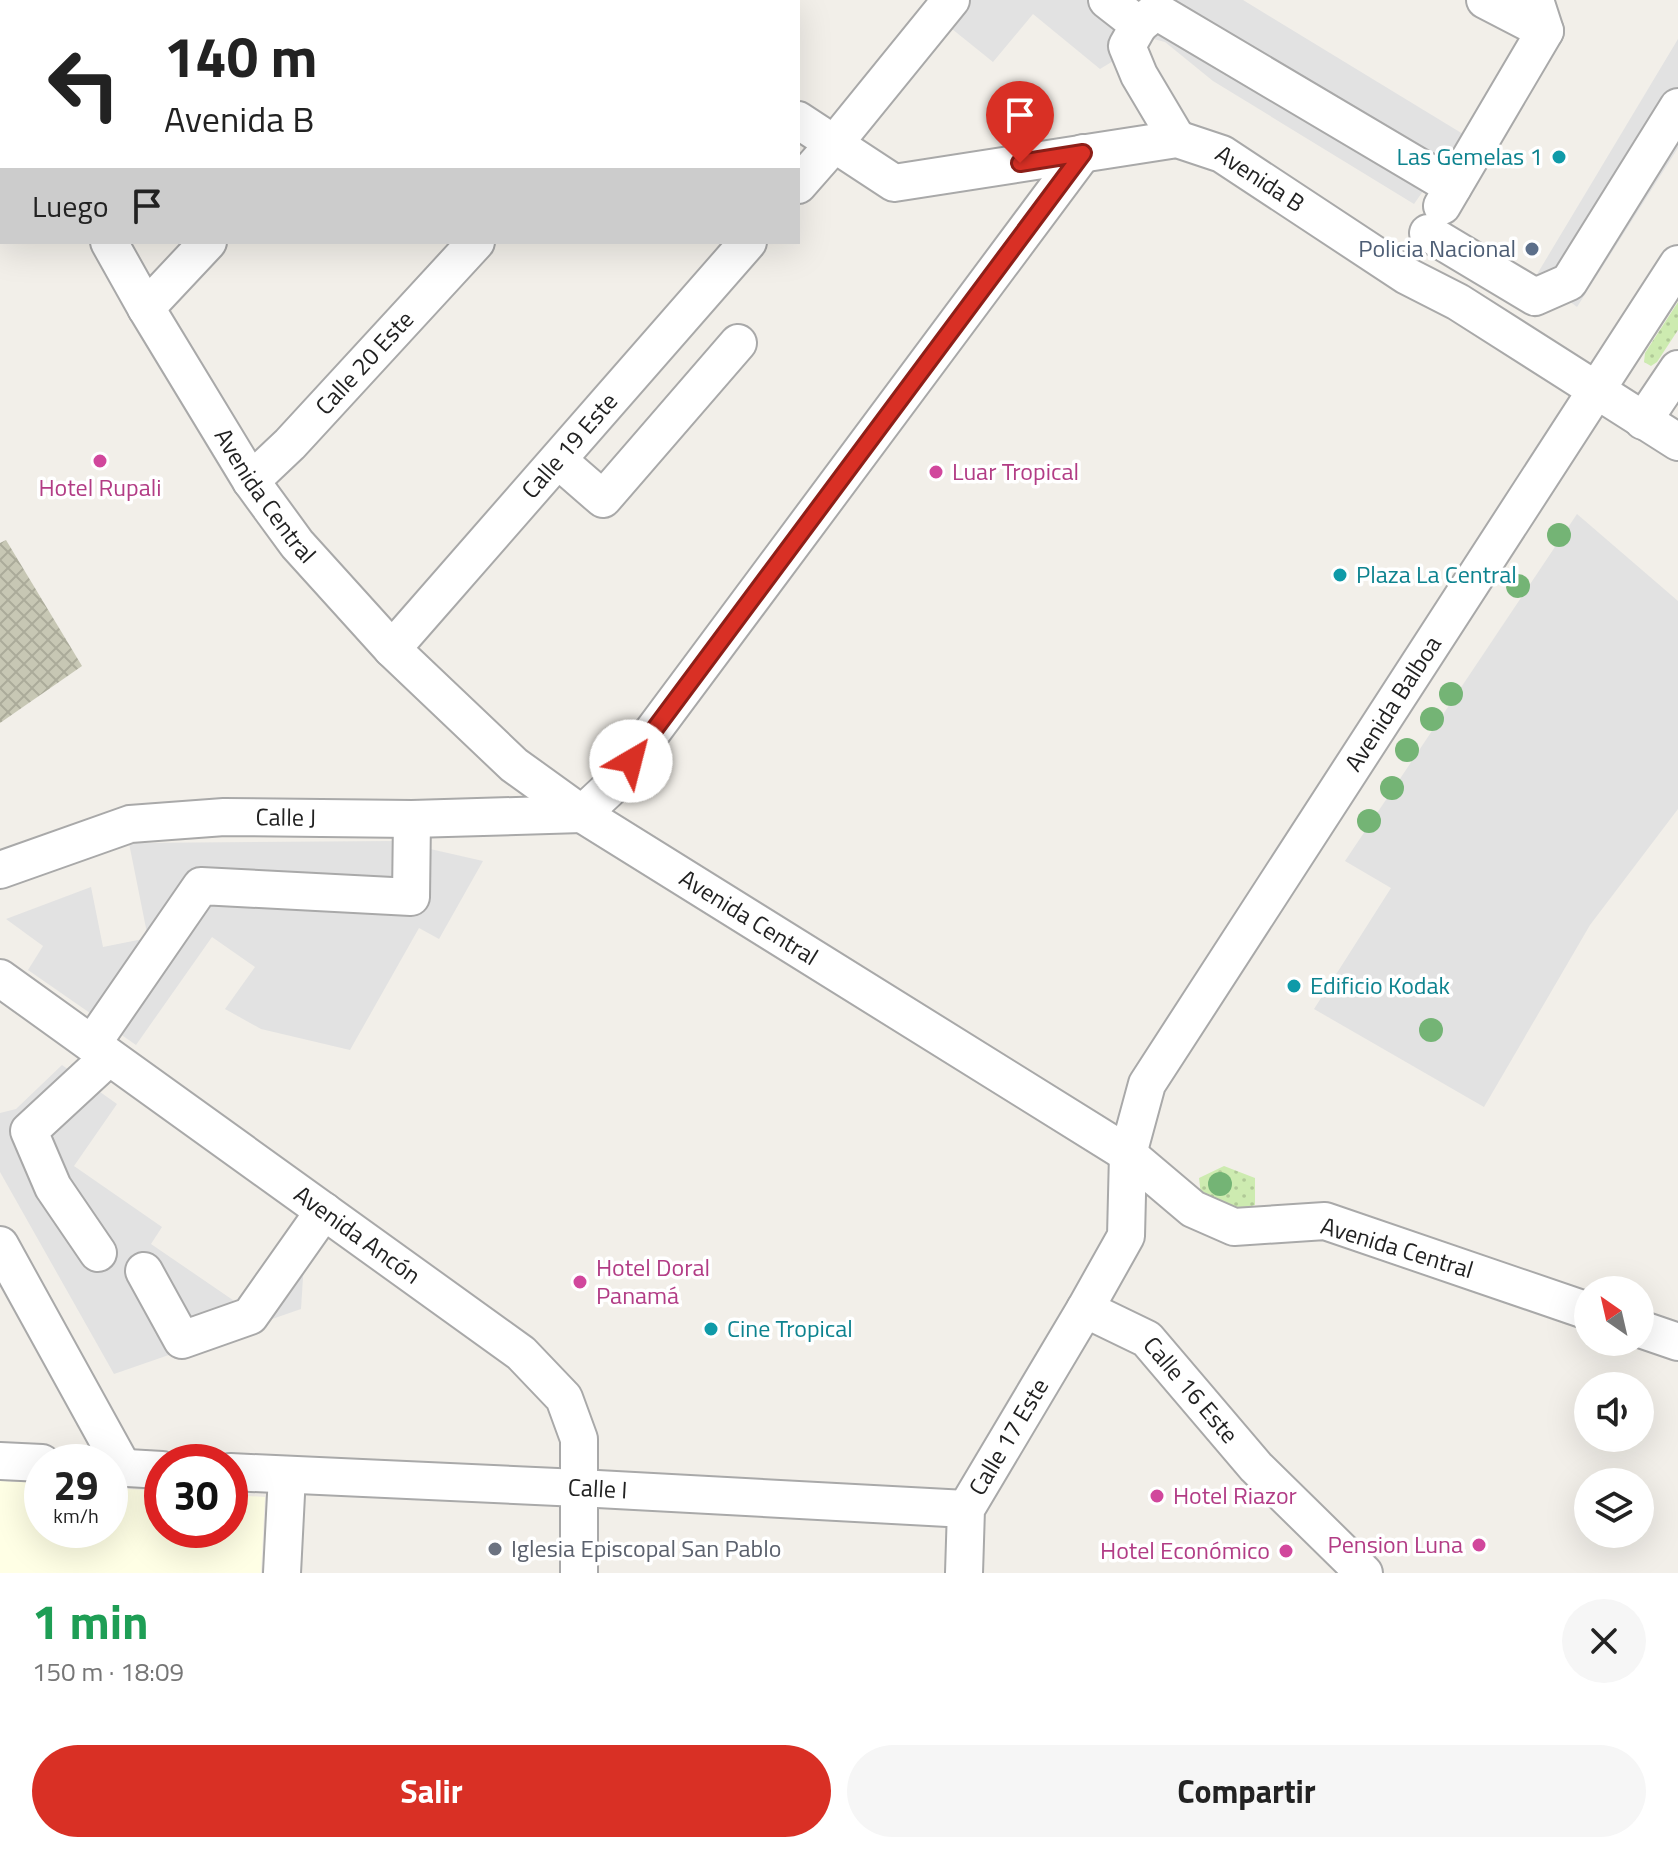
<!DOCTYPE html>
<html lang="es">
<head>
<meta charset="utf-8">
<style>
  body { margin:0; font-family:"Titillium Web",sans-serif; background:#f6f6f6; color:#222; height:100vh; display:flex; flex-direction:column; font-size:30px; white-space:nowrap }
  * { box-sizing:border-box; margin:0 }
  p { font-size:26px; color:#767676 }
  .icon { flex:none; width:44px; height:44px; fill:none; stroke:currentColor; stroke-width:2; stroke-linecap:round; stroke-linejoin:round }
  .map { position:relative; height:1573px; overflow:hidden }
  .details { display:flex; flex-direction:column; background:#fff; flex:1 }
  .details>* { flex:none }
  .banner { position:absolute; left:0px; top:0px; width:800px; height:244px; box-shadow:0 8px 32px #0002; background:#fff; color:#222; overflow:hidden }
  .needle { width:52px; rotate:326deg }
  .buttons { position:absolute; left:1574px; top:1276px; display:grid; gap:16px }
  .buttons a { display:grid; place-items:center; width:80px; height:80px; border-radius:50%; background:#fff; box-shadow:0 8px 32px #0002; font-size:40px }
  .speed { position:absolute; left:24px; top:1444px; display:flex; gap:16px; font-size:40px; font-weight:700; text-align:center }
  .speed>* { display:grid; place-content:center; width:104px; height:104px; border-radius:50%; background:#fff; box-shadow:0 8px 32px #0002; line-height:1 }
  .speed small { font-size:20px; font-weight:400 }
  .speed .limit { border:12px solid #d22; background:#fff; color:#111 }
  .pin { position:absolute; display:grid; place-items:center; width:68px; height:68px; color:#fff; margin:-82px -34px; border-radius:50% 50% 50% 0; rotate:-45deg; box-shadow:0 0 8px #0007 }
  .pin .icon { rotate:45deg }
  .me { position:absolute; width:88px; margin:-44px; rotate:37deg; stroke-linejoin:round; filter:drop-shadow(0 0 6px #0008) }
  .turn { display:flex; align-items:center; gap:28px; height:168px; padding:0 32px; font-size:36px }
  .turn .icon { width:104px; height:104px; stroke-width:2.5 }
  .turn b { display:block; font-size:56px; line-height:68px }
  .then { display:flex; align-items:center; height:76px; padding:0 32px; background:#0003; gap:16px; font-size:30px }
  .round { display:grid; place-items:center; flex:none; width:84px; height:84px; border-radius:42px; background:#f6f6f6 }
  .headline { display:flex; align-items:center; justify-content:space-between; height:136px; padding:0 32px }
  h1 { font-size:48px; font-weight:700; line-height:60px; color:#1e9e55 }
  .action { display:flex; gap:16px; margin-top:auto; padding:16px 32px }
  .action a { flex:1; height:92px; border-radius:48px; background:#d93025; color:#fff; font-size:32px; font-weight:700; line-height:92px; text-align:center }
  .action a+a { background:#f6f6f6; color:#222 }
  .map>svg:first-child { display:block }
</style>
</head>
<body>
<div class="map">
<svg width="1678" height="1573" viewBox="0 0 1678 1573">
  <defs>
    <pattern id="construction-cross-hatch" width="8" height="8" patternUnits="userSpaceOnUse" patternTransform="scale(2)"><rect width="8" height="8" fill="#c7c7b4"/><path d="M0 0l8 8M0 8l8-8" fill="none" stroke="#abab9a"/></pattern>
    <pattern id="grass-dots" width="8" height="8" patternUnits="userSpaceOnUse" patternTransform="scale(2)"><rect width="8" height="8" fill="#cdebb0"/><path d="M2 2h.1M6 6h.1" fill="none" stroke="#b0c997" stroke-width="1.8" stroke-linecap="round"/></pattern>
  </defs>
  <rect width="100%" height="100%" fill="#f2efe9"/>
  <path fill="#ffffe5" d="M0 1481 42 1483V1530H110V1488L162 1491V1530H230V1495L265 1497 261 1573H0Z"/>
  <path fill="url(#construction-cross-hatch)" d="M6 540 82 666 0 723V543Z"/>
  <path fill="url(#grass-dots)" d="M1678 302V330L1657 362 1651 366 1644 362 1645 353Z
    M1224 1166 1255 1178V1205L1229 1213 1202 1204 1199 1178Z"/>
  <path fill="#e2e2e2" d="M932 0H1243L1463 134 1414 204 1213 81 1165 42 1146 37 1138 46 1100 69 1033 14 993 62 926 8Z
    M1678 39V148L1577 307 1536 276Z
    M1577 514 1678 601V809L1590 925 1484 1107 1314 1009 1391 888 1345 861Z
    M395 841 483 861 439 939 419 928 350 1050 261 1029 225 1009 255 967 212 937 136 1045 28 970 43 946 6 919 91 887 103 947 148 938 129 843Z
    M62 1065 117 1104 74 1166 162 1227 151 1244 246 1309 305 1246 301 1309 114 1374 0 1172V1113L16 1109Z"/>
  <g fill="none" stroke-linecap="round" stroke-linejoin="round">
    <defs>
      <g id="minor">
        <path d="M10 0V2"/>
        <path d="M240 0 242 2"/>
        <path d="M616 0 619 2"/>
        <path d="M1107 0 1139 25 1127 46 1139 75 1177 139"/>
        <path d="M1485 0 1545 31"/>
        <path d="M172 2 174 0"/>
        <path d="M434 2 436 0"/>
        <path d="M696 2 697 0"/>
        <path d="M1139 25 1156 11 1453 187"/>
        <path d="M0 105H2"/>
        <path id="s1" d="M798 120 894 183 1177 139 1222 154 1407 276 1458 302 1678 442"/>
        <path d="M798 185 834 144 951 0"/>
        <path d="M1442 206 1545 31 1535 0"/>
        <path d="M1428 233 1535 297 1569 282 1678 107"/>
        <path id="s2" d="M109 242 146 308 251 481 297 544 392 649 514 765 582 814 1128 1154 1193 1209 1234 1227 1325 1221 1588 1311"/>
        <path d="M146 308 208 242"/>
        <path d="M1643 421 1678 369"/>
        <path d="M558 460 603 499 738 343"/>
        <path id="s3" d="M251 481 290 444 476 242"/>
        <path id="s4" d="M392 649 748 242"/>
        <path d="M582 814 612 786 1083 153"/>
        <path id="s5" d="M0 870 130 824 224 817 412 819 582 814"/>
        <path id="s6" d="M0 978 521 1353 564 1398 579 1439V1573"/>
        <path d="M92 1044 201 886 411 897 412 819"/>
        <path d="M0 1245 123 1468"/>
        <path d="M98 1253 53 1187 29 1131 109 1057"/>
        <path d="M144 1271 182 1340 250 1316 324 1211"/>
        <path id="s7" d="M1085 1309 1147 1339 1256 1467 1364 1573"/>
        <path d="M1640 1329 1678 1342"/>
        <path d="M0 1461 42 1463"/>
        <path d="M110 1467 162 1470"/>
        <path id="s8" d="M230 1472 579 1488 966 1509"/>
        <path d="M282 1573 287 1475"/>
        <path id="s9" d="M964 1573 966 1509 1085 1309 1126 1236 1128 1154 1147 1084 1678 264"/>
      </g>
    </defs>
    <use href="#minor" stroke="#a9a9a9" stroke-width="40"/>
    <path stroke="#fa8072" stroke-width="5" stroke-dasharray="4 4" stroke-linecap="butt" d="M1609 1281 1635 1290"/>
    <use href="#minor" stroke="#fff" stroke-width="36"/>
  </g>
  <g fill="#74b475">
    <circle cx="1559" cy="535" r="12"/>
    <circle cx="1518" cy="586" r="12"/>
    <circle cx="1451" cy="694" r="12"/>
    <circle cx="1432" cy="719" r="12"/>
    <circle cx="1407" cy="750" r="12"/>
    <circle cx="1392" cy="788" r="12"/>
    <circle cx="1369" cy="821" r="12"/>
    <circle cx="1431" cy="1030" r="12"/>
    <circle cx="1220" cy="1184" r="12"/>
  </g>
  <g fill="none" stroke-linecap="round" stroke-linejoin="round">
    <defs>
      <path id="route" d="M631 761 1083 153 1020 163"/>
    </defs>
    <use href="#route" stroke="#8d1f18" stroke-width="20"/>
    <use href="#route" stroke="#d93025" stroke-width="14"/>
  </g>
  <g fill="#0f9aa8" stroke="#fff" stroke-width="3">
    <circle cx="1559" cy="157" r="8"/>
    <circle cx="1340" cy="575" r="8"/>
    <circle cx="1294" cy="986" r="8"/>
    <circle cx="711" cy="1329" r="8"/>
  </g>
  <circle fill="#5c6f8a" stroke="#fff" stroke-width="3" cx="1532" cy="249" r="8"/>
  <g fill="#d1479c" stroke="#fff" stroke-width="3">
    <circle cx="100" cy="461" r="8"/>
    <circle cx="936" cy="472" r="8"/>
    <circle cx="580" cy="1282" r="8"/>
    <circle cx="1157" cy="1496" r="8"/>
    <circle cx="1479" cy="1545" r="8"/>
    <circle cx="1286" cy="1551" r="8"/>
  </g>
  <circle fill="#6b7280" stroke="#fff" stroke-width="3" cx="495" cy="1549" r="8"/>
  <g text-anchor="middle" stroke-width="7" stroke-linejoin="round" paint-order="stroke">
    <g font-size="24" fill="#0d838f" stroke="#fff" text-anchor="start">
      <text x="1543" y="165" text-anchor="end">Las Gemelas 1</text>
      <text x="1356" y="583">Plaza La Central</text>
      <text x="1310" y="994">Edificio Kodak</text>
      <text x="727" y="1337">Cine Tropical</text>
    </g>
    <g font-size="24" fill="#222" stroke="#fff">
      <text dy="8" stroke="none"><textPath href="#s1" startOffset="494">Avenida B</textPath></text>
      <text dy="8" stroke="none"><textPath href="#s3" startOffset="164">Calle 20 Este</textPath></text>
      <text dy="8" stroke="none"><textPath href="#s4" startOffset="270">Calle 19 Este</textPath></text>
      <text dy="8" stroke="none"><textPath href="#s2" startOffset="298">Avenida Central</textPath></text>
      <text dy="8" stroke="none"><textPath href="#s9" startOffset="988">Avenida Balboa</textPath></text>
      <text dy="8" stroke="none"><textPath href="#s5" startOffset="294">Calle J</textPath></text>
      <text dy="8" stroke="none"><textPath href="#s2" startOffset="946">Avenida Central</textPath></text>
      <text dy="8" stroke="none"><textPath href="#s6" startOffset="440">Avenida Ancón</textPath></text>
      <text transform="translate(1397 1248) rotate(17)" y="8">Avenida Central</text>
      <text dy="8" stroke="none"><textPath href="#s7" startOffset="136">Calle 16 Este</textPath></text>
      <text dy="8" stroke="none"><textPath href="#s9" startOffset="148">Calle 17 Este</textPath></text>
      <text dy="8" stroke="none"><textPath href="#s8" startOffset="368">Calle I</textPath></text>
    </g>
    <g font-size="24" fill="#4e5e75" stroke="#fff" text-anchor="end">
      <text x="1516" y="257">Policia Nacional</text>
    </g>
    <g font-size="24" fill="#b23c85" stroke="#fff" text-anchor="start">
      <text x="952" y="480">Luar Tropical</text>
      <text x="100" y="496" text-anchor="middle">Hotel Rupali</text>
      <text x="596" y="1276">Hotel Doral<tspan x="596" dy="28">Panamá</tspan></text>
      <text x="1173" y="1504">Hotel Riazor</text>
      <text x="1463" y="1553" text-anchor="end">Pension Luna</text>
      <text x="1270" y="1559" text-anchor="end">Hotel Económico</text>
    </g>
    <g font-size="24" fill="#5b616d" stroke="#fff" text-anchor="start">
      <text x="511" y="1557">Iglesia Episcopal San Pablo</text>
    </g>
  </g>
</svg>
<div class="buttons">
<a><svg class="needle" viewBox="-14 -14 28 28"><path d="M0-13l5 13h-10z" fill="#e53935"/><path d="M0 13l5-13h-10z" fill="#767676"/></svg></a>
<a><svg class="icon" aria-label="sound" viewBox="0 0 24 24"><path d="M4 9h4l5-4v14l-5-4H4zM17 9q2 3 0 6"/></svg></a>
<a><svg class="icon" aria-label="layers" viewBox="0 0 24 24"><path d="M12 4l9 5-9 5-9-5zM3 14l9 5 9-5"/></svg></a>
</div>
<div class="speed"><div>29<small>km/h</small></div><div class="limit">30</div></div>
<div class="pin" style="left:1020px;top:163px;background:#d93025"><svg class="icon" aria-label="arrive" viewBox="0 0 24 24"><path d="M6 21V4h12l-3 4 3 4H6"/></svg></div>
<svg class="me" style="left:631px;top:761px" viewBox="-20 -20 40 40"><circle r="19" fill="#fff"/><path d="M0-13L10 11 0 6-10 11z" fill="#d93025"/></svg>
<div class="banner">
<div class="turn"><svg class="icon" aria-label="left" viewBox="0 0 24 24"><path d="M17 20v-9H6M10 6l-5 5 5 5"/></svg><div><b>140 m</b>Avenida B</div></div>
<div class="then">Luego<svg class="icon" aria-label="arrive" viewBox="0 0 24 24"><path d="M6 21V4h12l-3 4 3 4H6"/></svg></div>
</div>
</div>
<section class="details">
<div class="headline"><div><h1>1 min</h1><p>150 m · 18:09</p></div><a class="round"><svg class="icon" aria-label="close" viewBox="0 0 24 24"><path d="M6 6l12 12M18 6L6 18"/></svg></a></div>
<div class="action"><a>Salir</a><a>Compartir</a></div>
</section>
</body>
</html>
